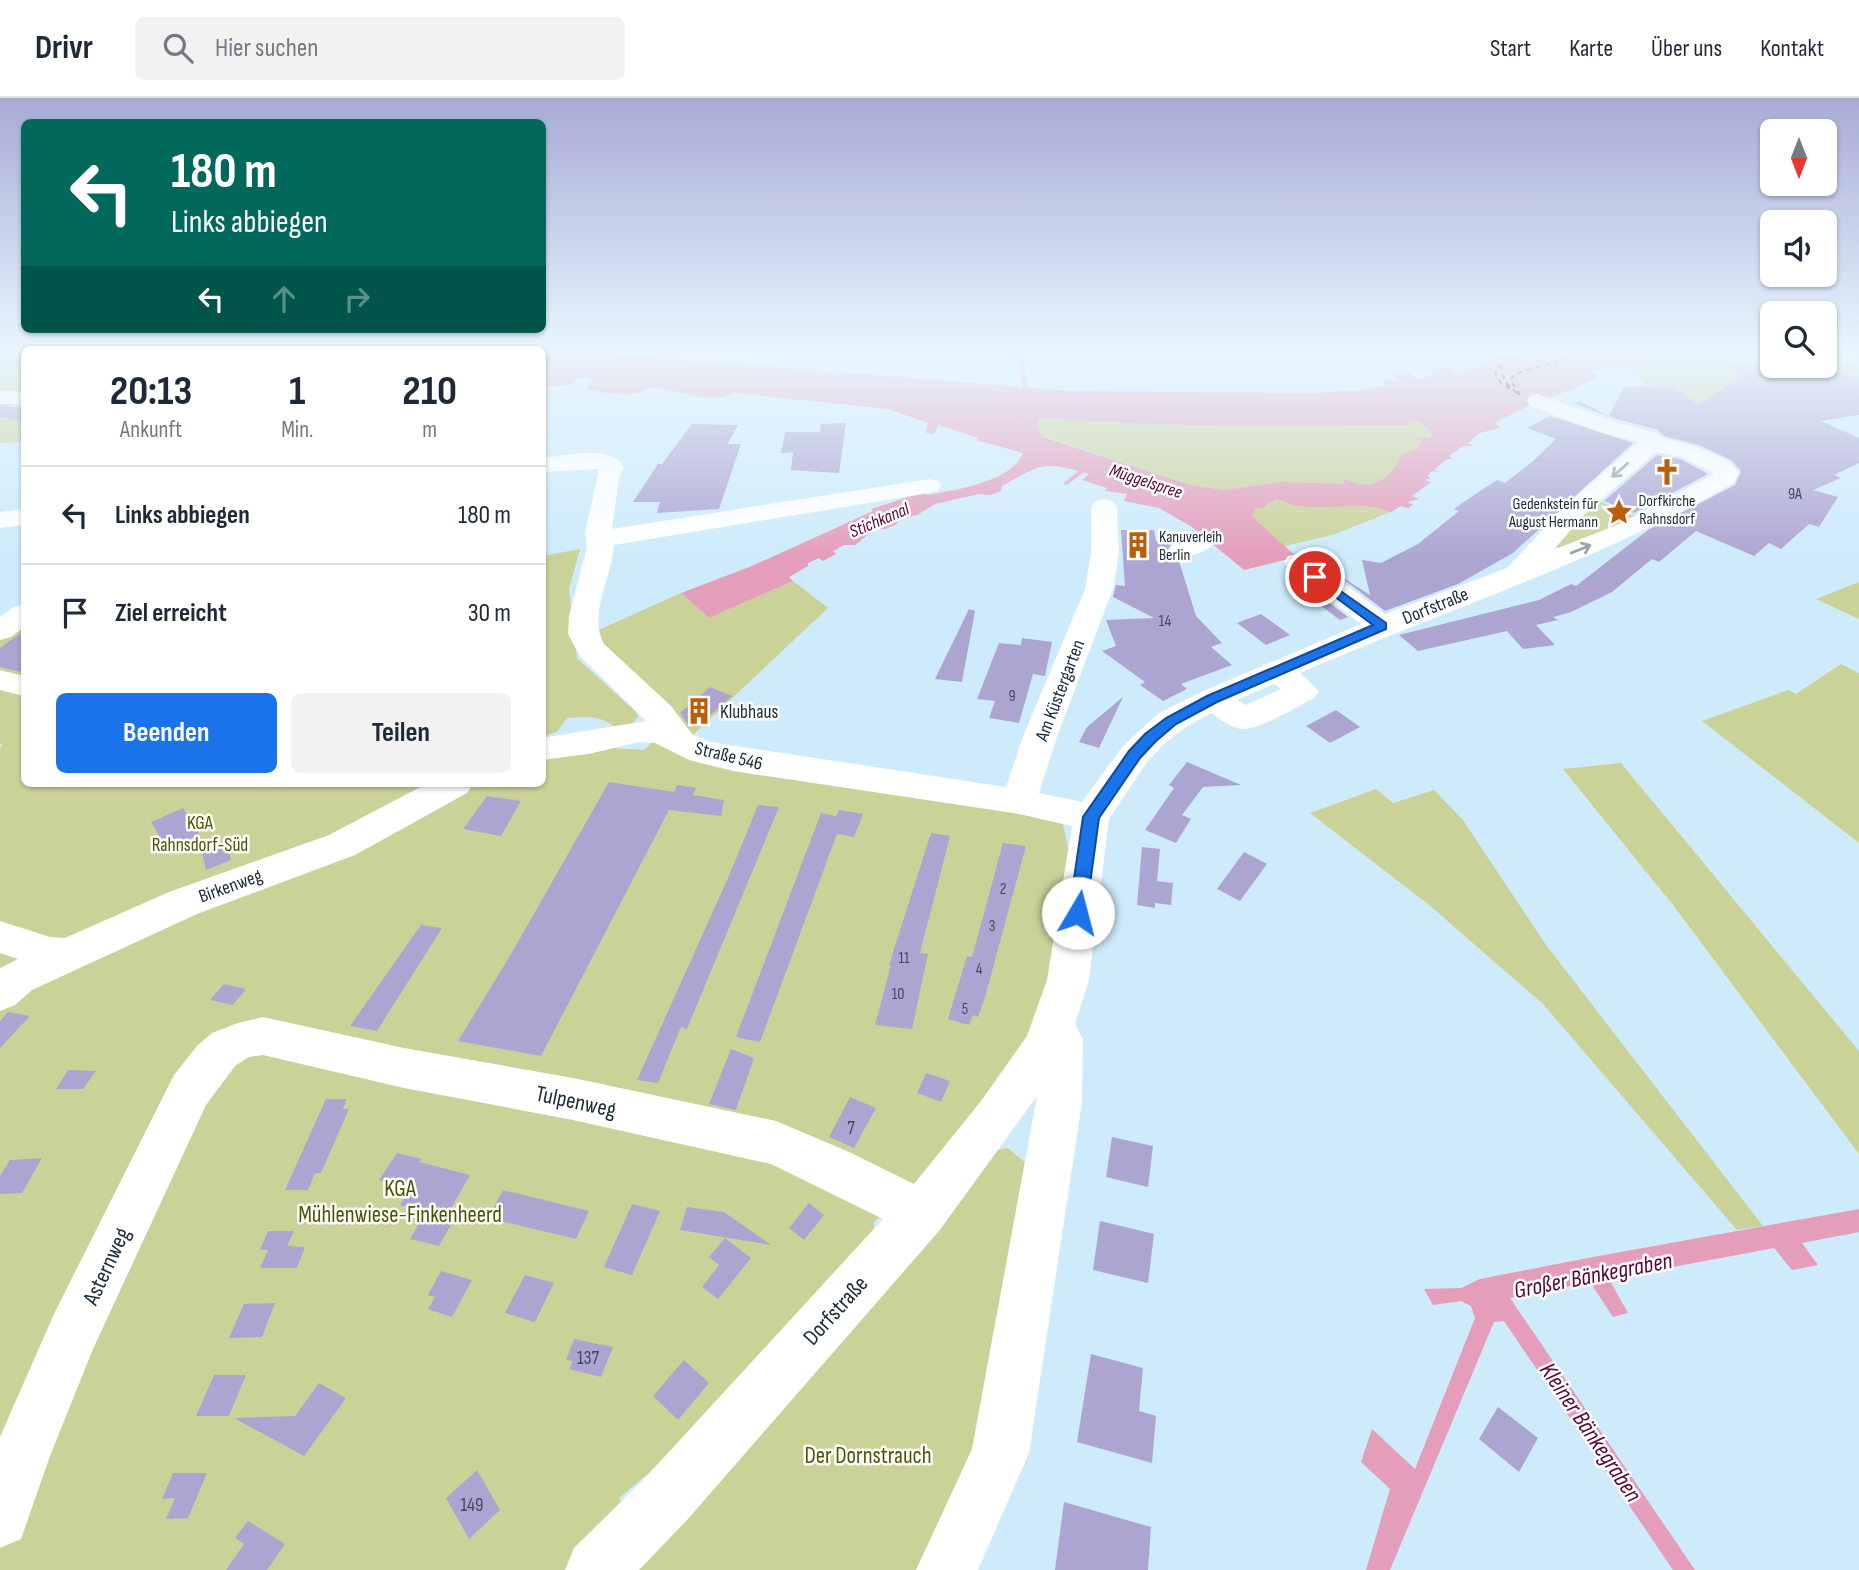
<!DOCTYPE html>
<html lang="de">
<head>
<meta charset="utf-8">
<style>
  body { margin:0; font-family:"Sofia Sans Condensed",sans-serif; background:#f2f2f3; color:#1f2937; height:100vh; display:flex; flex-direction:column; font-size:26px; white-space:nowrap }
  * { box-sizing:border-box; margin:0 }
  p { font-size:23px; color:#747a83 }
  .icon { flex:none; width:38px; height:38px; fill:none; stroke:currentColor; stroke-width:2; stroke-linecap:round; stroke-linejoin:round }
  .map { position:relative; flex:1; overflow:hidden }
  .details { position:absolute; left:21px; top:248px; width:525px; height:441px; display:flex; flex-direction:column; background:#fff; border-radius:10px; box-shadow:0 2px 5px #0004 }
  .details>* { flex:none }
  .top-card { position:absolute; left:21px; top:21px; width:525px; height:214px; border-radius:10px; box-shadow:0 2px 5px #0004; background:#00695c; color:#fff; overflow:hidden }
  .needle { width:46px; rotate:180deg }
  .buttons { position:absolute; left:1760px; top:21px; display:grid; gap:14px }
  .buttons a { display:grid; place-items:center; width:77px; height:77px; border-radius:10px; background:#fff; box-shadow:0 2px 5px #0004; font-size:35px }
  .pin { position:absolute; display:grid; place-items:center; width:60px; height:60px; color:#fff; margin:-30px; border:4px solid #fff; border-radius:50%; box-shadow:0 2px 7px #0007 }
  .me { position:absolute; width:77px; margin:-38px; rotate:8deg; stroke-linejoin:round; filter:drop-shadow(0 0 5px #0008) }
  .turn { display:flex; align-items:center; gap:24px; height:147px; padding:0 35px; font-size:32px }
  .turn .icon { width:91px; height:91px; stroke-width:2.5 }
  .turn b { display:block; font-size:49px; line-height:60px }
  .lanes { display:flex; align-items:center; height:66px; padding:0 35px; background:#0003; justify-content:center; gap:35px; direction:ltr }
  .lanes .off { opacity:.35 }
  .eta { display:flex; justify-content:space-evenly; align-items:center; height:119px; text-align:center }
  .eta b { font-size:42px; font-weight:700; line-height:49px }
  .primary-button { display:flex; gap:14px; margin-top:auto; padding:14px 35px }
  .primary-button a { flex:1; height:80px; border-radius:10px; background:#1a73e8; color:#fff; font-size:28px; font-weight:700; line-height:80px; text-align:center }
  .primary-button a+a { background:#f2f2f3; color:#1f2937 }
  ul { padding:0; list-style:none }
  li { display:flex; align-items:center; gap:21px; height:98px; padding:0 35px; border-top:2px solid #e0e1e3 }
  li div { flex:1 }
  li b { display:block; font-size:26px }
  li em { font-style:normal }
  header { display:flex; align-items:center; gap:42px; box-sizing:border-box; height:98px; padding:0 35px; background:#fff; border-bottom:2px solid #e0e1e3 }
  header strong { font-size:33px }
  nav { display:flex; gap:38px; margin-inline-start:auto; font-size:24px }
  .search { width:490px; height:63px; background:#f2f2f3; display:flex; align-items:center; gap:18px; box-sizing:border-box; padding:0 24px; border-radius:10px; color:#747a83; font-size:26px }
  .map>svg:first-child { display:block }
</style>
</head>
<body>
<header>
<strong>Drivr</strong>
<div class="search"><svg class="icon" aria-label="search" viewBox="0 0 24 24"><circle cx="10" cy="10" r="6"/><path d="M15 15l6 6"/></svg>Hier suchen</div>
<nav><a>Start</a><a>Karte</a><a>Über uns</a><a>Kontakt</a></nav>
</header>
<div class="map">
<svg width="1859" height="1472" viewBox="0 0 1859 1472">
  <rect width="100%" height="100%" fill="#ceebfc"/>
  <path fill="#cbd298" d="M0 255H24V300L0 314Z
    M1654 255H1773V268H1825V262L1859 269V306L1721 328 1648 291 1637 275 1626 269 1635 270 1654 261 1647 256Z
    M24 307V344L0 345V322Z
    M1046 320C1166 330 1286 328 1407 327L1408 323C1420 322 1425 327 1432 336L1421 342 1418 350 1401 357C1394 374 1382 389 1361 386 1354 386 1351 382 1344 383L1345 386 1311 387 1289 384 1224 392 1191 387 1042 338 1038 330 1039 322Z
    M1281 402C1318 415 1353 400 1391 414L1332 437 1285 448 1252 418 1256 410H1263L1273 403Z
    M1597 402 1640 420 1559 452 1557 448Z
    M580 451 569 491 577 560 636 614 638 619 631 627 616 630C601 617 586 619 567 620L557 634 545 638 543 644V458Z
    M793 483 828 510 693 637 597 545 594 534 681 495 709 520Z
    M1859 484V521L1816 501Z
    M24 519V686H542L543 657 599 649 644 652 653 643 965 701 1063 726 1070 759 1053 861 1032 938 938 1071 874 1124V1133L676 1352 619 1400 621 1403 618 1415 565 1472H0V650L3 647 0 646V538Z
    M1841 566 1859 575V745L1702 623 1788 592 1796 596Z
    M1621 665 1859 953V1056L1673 807 1563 671Z
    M1376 691 1393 705 1434 692 1463 722 1546 847 1763 1128 1737 1132 1543 906 1429 807 1310 715Z
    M1008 1050 1028 1067 1024 1184 938 1472H615L980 1056Z"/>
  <path fill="#e49eba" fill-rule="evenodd" d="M543 255H600L1072 293 1312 295 1360 292 1386 287 1382 282 1402 284 1393 276 1408 274 1417 281 1435 278 1429 272 1449 269 1456 275 1488 266 1485 263 1487 261 1529 255H1654L1648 256 1655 261C1649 264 1640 270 1634 270 1620 271 1608 269 1594 273L1597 278 1595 281 1571 292 1536 304 1495 325 1500 330 1480 335 1468 345 1474 348H1463L1449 358 1453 361H1447L1434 372 1440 374 1432 373 1427 378 1431 380 1425 382 1431 384 1412 398 1419 401 1408 404 1413 407 1408 410 1401 408 1391 414C1355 401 1332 413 1298 408 1291 407 1284 402 1277 402 1271 403 1267 407 1263 410H1256L1252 418 1297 459 1244 472 1192 429 1159 410 1124 403 1127 396 1105 393 1107 390 1082 382 1089 376 1084 374 1067 387 1063 386 1078 373C1041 362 1035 370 1002 388L1001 393 990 397 979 396 935 406 917 417 898 421 897 426 885 431H875L855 447H844L833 453 836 456 823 463 819 460 808 465V468L789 479 793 483 709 520 681 495 752 468 873 413 871 411 923 394 928 397C955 392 1012 384 1023 355L976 342 979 340 938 327 934 336 926 335 928 325 889 311 734 295C713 307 680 293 658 290 650 289 644 293 637 295 622 298 602 295 587 291L593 281 580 279 570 287 543 288ZM1046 320C1166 330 1287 328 1408 327V323C1420 322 1425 327 1432 336L1429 339 1414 340 1421 342 1418 350 1401 357C1394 374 1381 389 1360 386 1353 385 1351 382 1343 382L1345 386 1280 384 1224 392 1191 387 1043 339 1038 330 1039 322Z
    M1859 1111V1134L1802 1145 1818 1167 1792 1172 1774 1150 1609 1181 1628 1215 1613 1219 1590 1184 1510 1200 1695 1472H1673L1504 1223 1494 1224 1390 1472H1366L1390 1391 1361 1364 1372 1331 1415 1371 1475 1220 1471 1208 1461 1203 1433 1207 1424 1191 1461 1190 1480 1181 1593 1159Z"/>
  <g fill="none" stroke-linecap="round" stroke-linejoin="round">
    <path stroke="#e49eba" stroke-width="4.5" d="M1015 255 1020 260 1025 289"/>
    <path stroke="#580534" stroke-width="2" stroke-dasharray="5 4.5" stroke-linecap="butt" d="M1500 265 1495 275 1501 285 1519 296
      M1500 267 1505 284 1514 292
      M1520 297 1510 282 1515 276 1584 255"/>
  </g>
  <path fill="#ada5d1" d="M1726 268H1819L1859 282V317L1821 323 1859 340V365L1834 377 1841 380 1813 392 1838 399 1819 429 1809 426 1781 451 1769 445 1754 458 1696 433 1659 464 1652 461 1612 494 1571 514 1553 519 1558 522 1536 527 1555 547 1523 551 1507 533 1418 553 1399 537 1539 502 1571 486 1576 488 1648 432 1735 387 1741 373 1731 362 1699 347 1664 338 1658 332 1617 321 1574 306 1579 303 1609 318 1624 289 1671 287 1698 307 1746 276Z
    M24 309V322L0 320V309Z
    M1550 318 1633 345 1513 455 1458 486 1385 513 1334 474 1370 497 1362 462 1381 465 1418 446 1459 413 1454 411 1468 401 1497 382 1505 385 1532 364 1556 341 1527 330Z
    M846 325 839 375 791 372 793 354 781 355 785 334H820L821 326Z
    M692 326 738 327 728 346H741L719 411 657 415 660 404H633L658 366H662Z
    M1657 357 1680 361 1708 376 1634 415 1604 403Z
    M1121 432H1154L1156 443H1172L1168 452 1172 458 1178 460 1196 518 1222 545 1211 549 1232 567 1181 586 1187 591 1163 603 1140 587 1145 584 1102 553 1116 548 1106 522 1154 520 1113 499 1116 487 1125 488Z
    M1299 482 1348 519 1340 522 1289 484Z
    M969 511 975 513 962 584 935 581Z
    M1261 516 1290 537 1266 547 1237 525Z
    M24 533V575L0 569V550Z
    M1022 540 1052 544 1045 578 1033 576 1019 625 989 620 995 603 977 601 999 545 1021 547Z
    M710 589 732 598 697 629 687 625 680 615Z
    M1123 599 1099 650 1079 644 1087 629Z
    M1336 612 1360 629 1330 645 1306 628Z
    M1187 664 1241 687 1203 689 1182 717 1191 721 1176 745 1145 732 1174 690 1169 687Z
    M609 684 674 694 677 687 696 690 693 697 724 702 721 718 669 712 541 958 458 943 511 856Z
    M487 698 521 703 501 738 463 731Z
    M758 707 779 709 687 931 681 929 658 985 637 982 728 780Z
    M183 710 199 736 168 752 151 724Z
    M839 712 863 716 854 739 837 736 760 944 736 939 821 715 836 718Z
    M931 735 950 738 920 855 928 856 912 931 875 927 891 867H889Z
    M227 745 231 762 206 772 202 754Z
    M1003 745 1026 748 985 899 978 919 973 917 969 927 948 921 967 858 972 859Z
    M1142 749 1160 751 1157 783 1173 785 1171 807 1155 805V810L1137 807Z
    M1244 754 1267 766 1240 803 1217 791Z
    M421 827 442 830 377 933 350 928Z
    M224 886 246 891 233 907 210 902Z
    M8 914 30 918 0 950V923Z
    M731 951 754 960 736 1012 709 1006Z
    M68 972 96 973 83 991H56Z
    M926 975 950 983 941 1004 917 995Z
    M850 999 876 1010 854 1050 829 1039Z
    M326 1001H347L343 1011H349L321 1075H315L308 1092H285Z
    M1112 1039 1153 1048 1148 1089 1106 1079Z
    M397 1055 422 1061 419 1064 470 1077 449 1114 457 1116 439 1148 410 1141 426 1113 400 1107 410 1090 379 1082Z
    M42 1060 22 1095 0 1096V1078L10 1062Z
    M503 1092 552 1104 589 1113 576 1141 488 1120Z
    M809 1105 824 1117 804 1142 789 1130Z
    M632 1106 660 1113 632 1177 604 1169Z
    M687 1109 724 1114 771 1147 680 1132Z
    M1100 1123 1154 1136 1148 1185 1093 1172Z
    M268 1133H294L287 1148 305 1149 297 1170H260L268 1152H260Z
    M725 1140 751 1160 718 1201 702 1189 719 1167 709 1159Z
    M441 1173 472 1182 452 1219 428 1211 435 1199 428 1197Z
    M525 1177 554 1185 535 1224 505 1215Z
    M275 1205 262 1239 229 1240 244 1206Z
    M574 1241 613 1249 601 1279 569 1271 573 1263 566 1262Z
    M1091 1256 1143 1270 1139 1313 1156 1318 1152 1365 1077 1344Z
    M684 1262 709 1285 678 1322 653 1298Z
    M214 1277H246L229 1318H196Z
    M319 1285 346 1300 304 1358 234 1320 295 1318Z
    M1498 1309 1538 1340 1519 1374 1479 1341Z
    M477 1372 500 1412 469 1441 446 1400Z
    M173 1375H207L188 1420 166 1421 175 1400 162 1401Z
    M1064 1404 1151 1429 1148 1472H1055Z
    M248 1423 285 1446 267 1472H226L244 1446 235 1440Z"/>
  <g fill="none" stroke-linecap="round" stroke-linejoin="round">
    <path fill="#fff" fill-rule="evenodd" d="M0 292 24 294V306H0Z
      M1538 296 1616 324 1657 335 1663 340 1698 349 1730 364 1739 375 1734 385C1597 464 1444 512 1300 575L1319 593 1314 600C1298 608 1258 633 1241 631 1230 629 1220 621 1211 615L1183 631 1164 646 1147 664 1109 721 1089 882 1075 926 1083 941 1082 1004 1029 1355 978 1472H916L972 1351 1037 998 939 1133 687 1422 639 1472H565L574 1450 645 1380 883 1121 771 1066 573 1022 404 990 263 957 249 959 235 968 206 1007 93 1251 50 1358 21 1441 0 1450V1339L54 1216 174 977 197 948 212 935 238 925 263 919 404 950 573 980 776 1023 849 1054 914 1086 981 1003 1027 938 1047 882 1072 728 1019 716 733 673 689 662 655 645 640 644 588 656 542 662V640L646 623 580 558 568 536 569 518 587 449 585 435 599 371 542 374V360C567 358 608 345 624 369L619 381 612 431 929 381 938 383 941 388 938 393 929 395 614 447C613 478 587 516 604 546L671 608 692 636 710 644 1006 689 1024 636 1085 491 1091 455V409L1095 404 1104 401 1113 404 1117 409 1119 455 1113 491 1058 636 1039 695 1082 704 1123 648 1159 615 1201 594 1361 526 1288 470 1284 464 1288 458 1298 456 1308 458 1385 516 1507 470 1565 408 1638 344 1600 334 1530 308 1527 303 1530 298ZM1656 354 1681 359 1714 376 1619 426 1553 452 1583 418ZM1274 586 1281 591 1246 607 1237 602Z
      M24 411V427L0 430V414Z
      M1203 434 1212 436 1216 442C1208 455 1189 460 1174 457L1170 451 1174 445Z
      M24 506V529L11 539 0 542V519L14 509Z
      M0 572 24 578V598L0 592Z
      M426 686H473L467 695 355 757 197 816 32 892 15 907 0 913V870L18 861 0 855V823L50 839 65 840 169 794 329 737Z"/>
  </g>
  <defs><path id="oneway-shaft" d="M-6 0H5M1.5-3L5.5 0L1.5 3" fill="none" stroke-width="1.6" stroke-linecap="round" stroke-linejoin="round" transform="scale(1.75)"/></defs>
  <g stroke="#97a0a5">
    <use href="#oneway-shaft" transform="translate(1620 372) rotate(139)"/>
    <use href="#oneway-shaft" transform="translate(1581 451) rotate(-22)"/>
  </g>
  <linearGradient id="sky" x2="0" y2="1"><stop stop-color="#a6abd6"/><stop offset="0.55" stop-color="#e9f6fe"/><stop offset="1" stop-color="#e9f6fe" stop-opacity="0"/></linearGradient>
  <rect width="1859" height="461" fill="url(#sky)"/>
  <path fill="#1a73e8" stroke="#114b97" stroke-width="2" d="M1315 475 1386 525V531L1217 604 1176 626 1156 643 1140 660 1099 720 1086 815 1084 820H1072L1069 815 1083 719 1129 653 1145 636 1166 620 1207 598 1373 527 1311 481 1309 479Z"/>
  <defs>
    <symbol id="church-bare" viewBox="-9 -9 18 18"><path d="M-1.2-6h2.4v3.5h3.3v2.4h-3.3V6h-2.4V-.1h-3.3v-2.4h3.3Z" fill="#ba5e09" stroke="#fff" stroke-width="2.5" paint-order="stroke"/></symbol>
    <symbol id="sight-bare" viewBox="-9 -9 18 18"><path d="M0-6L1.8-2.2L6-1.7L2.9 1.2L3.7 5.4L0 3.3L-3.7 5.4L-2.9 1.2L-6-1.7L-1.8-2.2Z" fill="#ba5e09" stroke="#fff" stroke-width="2.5" paint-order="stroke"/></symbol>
    <symbol id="building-bare" viewBox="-9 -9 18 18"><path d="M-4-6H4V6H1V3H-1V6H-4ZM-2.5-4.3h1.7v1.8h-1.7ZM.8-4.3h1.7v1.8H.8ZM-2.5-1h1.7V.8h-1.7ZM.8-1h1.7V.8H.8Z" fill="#ba5e09" stroke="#fff" stroke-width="2.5" paint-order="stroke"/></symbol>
  </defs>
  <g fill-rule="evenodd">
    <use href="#church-bare" x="1648" y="355" width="38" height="38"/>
    <use href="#sight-bare" x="1600" y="395" width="38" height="38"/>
    <use href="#building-bare" x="1119" y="428" width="38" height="38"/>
    <use href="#building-bare" x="680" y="594" width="38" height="38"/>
  </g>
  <g text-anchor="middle" stroke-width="5" stroke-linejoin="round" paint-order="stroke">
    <g font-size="16" fill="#3d4a5d">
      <text x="1795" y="401">9A</text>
      <text x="1165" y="528">14</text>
      <text x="1012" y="603">9</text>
      <text x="1003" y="796">2</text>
      <text x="992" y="833">3</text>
      <text x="904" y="865">11</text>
      <text x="979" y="876">4</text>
      <text x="898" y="901">10</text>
      <text x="965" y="916">5</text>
    </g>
    <g font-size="16" fill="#182b36" stroke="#fff">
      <text x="1667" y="408">Dorfkirche<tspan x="1667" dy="18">Rahnsdorf</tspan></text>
      <text x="1598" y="411" text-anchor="end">Gedenkstein für<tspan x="1598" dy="18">August Hermann</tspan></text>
      <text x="1159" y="444" text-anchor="start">Kanuverleih<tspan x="1159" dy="18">Berlin</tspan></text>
    </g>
    <g font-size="18" font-style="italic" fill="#580534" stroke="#fff">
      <text transform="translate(1146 383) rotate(18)" y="6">Müggelspree</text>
      <text transform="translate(879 422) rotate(-23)" y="6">Stichkanal</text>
    </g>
    <g font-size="19" fill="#182b36" stroke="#fff">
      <text transform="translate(1435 507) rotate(-22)" y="7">Dorfstraße</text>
      <text transform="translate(1059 592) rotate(-69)" y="7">Am Küstergarten</text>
      <text transform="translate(729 657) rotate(14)" y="7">Straße 546</text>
      <text transform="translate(230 787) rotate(-20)" y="7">Birkenweg</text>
    </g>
    <g font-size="19" fill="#182b36" stroke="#fff" text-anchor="start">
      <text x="720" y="620">Klubhaus</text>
    </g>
    <g font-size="19" fill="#4e5300" stroke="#fff">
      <text x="200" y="731">KGA<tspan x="200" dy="22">Rahnsdorf-Süd</tspan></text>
    </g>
    <g font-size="19" fill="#3d4a5d">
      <text x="851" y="1036">7</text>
      <text x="588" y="1266">137</text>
      <text x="472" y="1413">149</text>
    </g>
    <g font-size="23" fill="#182b36" stroke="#fff">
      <text transform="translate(576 1003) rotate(12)" y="8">Tulpenweg</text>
      <text transform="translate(106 1168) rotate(-65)" y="8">Asternweg</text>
      <text transform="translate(835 1212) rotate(-48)" y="8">Dorfstraße</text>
    </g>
    <g font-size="23" fill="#4e5300" stroke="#fff">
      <text x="400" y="1098">KGA<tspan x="400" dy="26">Mühlenwiese-Finkenheerd</tspan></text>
      <text x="868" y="1365">Der Dornstrauch</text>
    </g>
    <g font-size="24" font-style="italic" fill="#580534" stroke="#fff">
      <text transform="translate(1593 1177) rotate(-11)" y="8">Großer Bänkegraben</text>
      <text transform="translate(1591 1334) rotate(56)" y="8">Kleiner Bänkegraben</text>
    </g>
  </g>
</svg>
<div class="buttons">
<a><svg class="needle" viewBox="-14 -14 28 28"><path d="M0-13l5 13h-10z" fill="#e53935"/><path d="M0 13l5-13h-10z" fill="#747a83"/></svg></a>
<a><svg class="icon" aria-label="sound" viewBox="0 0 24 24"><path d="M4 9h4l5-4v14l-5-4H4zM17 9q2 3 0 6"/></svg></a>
<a><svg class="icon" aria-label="search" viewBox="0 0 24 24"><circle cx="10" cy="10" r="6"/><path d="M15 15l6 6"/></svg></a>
</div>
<div class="pin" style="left:1315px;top:479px;background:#d93025"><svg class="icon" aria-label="arrive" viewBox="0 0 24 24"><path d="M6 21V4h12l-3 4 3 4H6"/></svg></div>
<svg class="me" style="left:1078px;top:815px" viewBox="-20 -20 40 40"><circle r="19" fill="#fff"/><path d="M0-13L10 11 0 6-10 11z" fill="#1a73e8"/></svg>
<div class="top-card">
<div class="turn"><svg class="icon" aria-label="left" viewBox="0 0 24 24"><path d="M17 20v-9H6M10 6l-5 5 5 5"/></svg><div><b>180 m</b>Links abbiegen</div></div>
<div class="lanes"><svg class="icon" aria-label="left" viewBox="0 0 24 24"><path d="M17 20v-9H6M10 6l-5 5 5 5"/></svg><svg class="icon off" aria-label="ahead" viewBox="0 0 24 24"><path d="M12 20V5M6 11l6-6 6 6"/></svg><svg class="icon off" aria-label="right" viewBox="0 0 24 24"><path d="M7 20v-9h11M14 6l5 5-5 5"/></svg></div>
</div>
<section class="details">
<div class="eta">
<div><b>20:13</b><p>Ankunft</p></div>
<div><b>1</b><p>Min.</p></div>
<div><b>210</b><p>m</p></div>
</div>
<ul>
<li><svg class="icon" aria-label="left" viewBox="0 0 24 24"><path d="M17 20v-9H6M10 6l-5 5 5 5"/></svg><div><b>Links abbiegen</b></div><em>180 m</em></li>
<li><svg class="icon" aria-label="arrive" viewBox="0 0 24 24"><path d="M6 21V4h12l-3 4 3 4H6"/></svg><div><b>Ziel erreicht</b></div><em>30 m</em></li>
</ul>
<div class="primary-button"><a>Beenden</a><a>Teilen</a></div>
</section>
</div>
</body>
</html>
